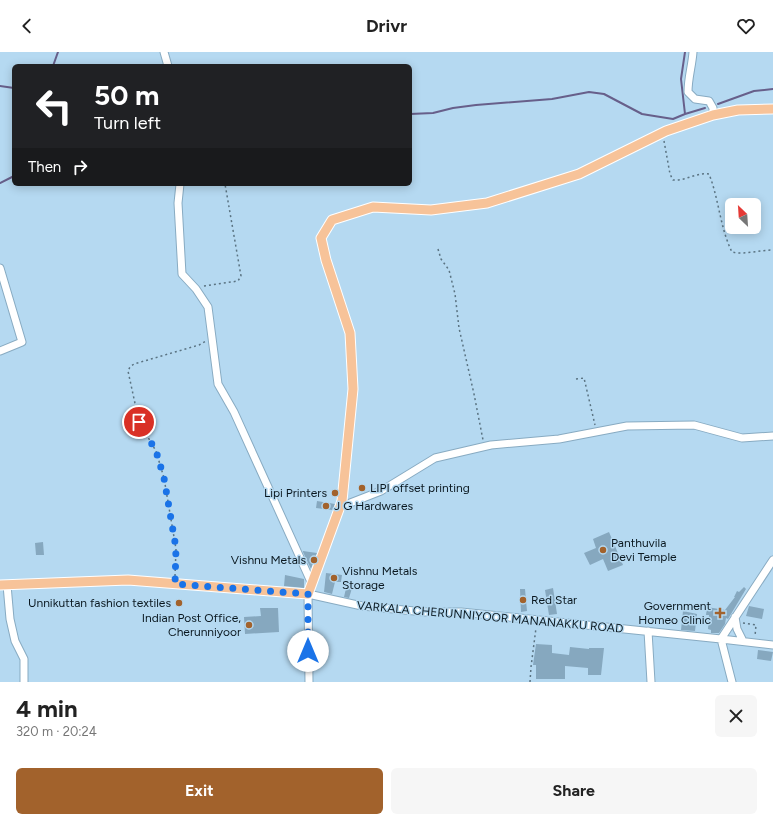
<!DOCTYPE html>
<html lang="en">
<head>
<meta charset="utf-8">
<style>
  body { margin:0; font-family:Figtree,sans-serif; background:#f6f6f6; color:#222; height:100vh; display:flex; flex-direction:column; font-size:15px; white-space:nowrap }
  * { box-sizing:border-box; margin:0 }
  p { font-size:13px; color:#767676 }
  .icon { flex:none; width:22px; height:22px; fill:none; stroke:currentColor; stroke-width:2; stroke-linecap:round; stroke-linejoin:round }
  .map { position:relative; height:630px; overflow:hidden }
  .panel { display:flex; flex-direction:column; background:#fff; flex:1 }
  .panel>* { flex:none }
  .top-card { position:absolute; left:12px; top:12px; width:400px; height:122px; border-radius:6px; box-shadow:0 2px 10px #0003; background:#202124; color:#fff; overflow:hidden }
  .needle { width:26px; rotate:335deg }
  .buttons { position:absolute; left:725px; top:146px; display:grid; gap:8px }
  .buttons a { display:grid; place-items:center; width:36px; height:36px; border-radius:6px; background:#fff; box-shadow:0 2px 10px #0003; font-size:20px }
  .pin { position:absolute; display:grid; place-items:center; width:34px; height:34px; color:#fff; margin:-17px; border:2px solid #fff; border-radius:50%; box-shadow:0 1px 4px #0007 }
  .me { position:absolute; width:44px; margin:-22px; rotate:0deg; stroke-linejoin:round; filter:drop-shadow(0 0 3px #0008) }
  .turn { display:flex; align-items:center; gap:14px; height:84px; padding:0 16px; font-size:18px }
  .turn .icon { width:52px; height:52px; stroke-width:2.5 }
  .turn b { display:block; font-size:28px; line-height:34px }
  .then { display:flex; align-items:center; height:38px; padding:0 16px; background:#0003; gap:8px; font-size:15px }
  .round { display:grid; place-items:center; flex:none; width:42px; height:42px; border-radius:6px; background:#f6f6f6 }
  .head { display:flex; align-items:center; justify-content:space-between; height:68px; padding:0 16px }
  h1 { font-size:24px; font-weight:700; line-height:30px }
  .button { display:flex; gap:8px; margin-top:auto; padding:8px 16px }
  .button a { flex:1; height:46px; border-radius:6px; background:#a2622c; color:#fff; font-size:16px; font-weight:700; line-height:46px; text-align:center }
  .button a+a { background:#f6f6f6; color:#222 }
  header { display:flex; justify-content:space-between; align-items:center; height:52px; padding:0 16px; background:#fff; font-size:18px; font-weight:700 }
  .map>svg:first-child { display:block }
</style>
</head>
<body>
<header><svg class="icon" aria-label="back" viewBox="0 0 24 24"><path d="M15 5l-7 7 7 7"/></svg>Drivr<svg class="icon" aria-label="heart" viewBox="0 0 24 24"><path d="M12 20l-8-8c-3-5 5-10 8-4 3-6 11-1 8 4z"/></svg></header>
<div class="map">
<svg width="773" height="630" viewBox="0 0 773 630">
  <rect width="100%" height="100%" fill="#b5d9f1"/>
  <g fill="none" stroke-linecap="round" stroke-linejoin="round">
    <path stroke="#675f8a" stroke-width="2" d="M53 14 58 0
      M0 34 14 36
      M718 52 754 39 773 37
      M410 62 433 61 453 56 476 53 552 47 589 40 604 42 642 62 648 63 673 67 685 62 681 27 685 0
      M685 62 705 56
      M0 131 14 124"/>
  </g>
  <path fill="#86a8bf" d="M317 449 335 452 332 458 316 456Z
    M609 480 623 513 608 519 603 507 590 513 584 501 596 496 593 487Z
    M43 490 44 503H36L35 491Z
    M303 499 317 501 311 517 303 500Z
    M326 521 342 523 341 530H335L332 542 324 540Z
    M285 523 304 527V536L284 534Z
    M347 532 353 533 349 546 344 545Z
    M744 535 746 537 728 567 726 566 725 572 719 581H711V578L708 577 709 563H706L707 555 725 558 735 545H734L737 539 739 540Z
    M553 536 557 562 549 563 545 538Z
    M520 537H525L527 559 521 560Z
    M749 554 764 557 762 567 746 564Z
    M260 556H278L279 580 245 582 244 565 261 564Z
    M683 559 697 562 695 579 681 578Z
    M536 592 552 593V601L569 603 570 595 589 597V596H604L601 623H588V616L565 614V627H536V613H533Z
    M758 598 773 600 771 609 757 607Z"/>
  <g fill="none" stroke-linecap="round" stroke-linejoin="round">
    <defs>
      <path id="minor" d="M164 0 168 14
        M693 0C692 14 688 26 688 40L695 47 709 49 713 56V63
        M180 132 178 151 182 222 196 237 208 255 218 332 234 360 312 532
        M0 216 22 290 0 299
        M340 455 381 439 435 406 491 393 559 387 627 374 694 373 742 386 773 384
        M7 533 10 567 15 589 24 607V630
        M735 565 737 577 743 589
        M648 579 651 630
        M309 630 308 542 362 554 425 560H461L721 587 773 508
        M732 630 721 587 773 593"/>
      <path id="major" d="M0 533 128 528 308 542 342 449 353 337 350 281 326 208 321 186 332 168 373 155 431 158 487 151 579 122 666 79 713 63 738 58 773 57"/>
    </defs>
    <use href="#minor" stroke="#88abc2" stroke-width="9"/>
    <use href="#major" stroke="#fff" stroke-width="11"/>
    <path stroke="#5a7382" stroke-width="1.5" stroke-dasharray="2 3" stroke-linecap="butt" d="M664 89 670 122 673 128C686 129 697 120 709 122 719 147 720 176 732 200 744 203 760 198 773 198
      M438 197 441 207 449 218 455 242 459 276 474 342 483 388
      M204 234 238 229 241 224 225 132
      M576 327 584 326 595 373
      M175 524 176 497 164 426 156 399 139 370 128 319 130 315 134 312 199 293 206 289
      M743 571 756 573 755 584
      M530 630 531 615 536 576"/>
    <use href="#minor" stroke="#fff" stroke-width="7"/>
    <use href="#major" stroke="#f7c399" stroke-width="9"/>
  </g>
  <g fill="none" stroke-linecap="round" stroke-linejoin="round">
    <path stroke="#1a73e8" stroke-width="7" stroke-dasharray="0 12.6" d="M139 370 156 399 164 426 176 496 175 532 308 542V599"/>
  </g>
  <g fill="#a2622c" stroke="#b5d9f1" stroke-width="1.5">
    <circle cx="362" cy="436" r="4"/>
    <circle cx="335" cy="441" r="4"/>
    <circle cx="326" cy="454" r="4"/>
    <circle cx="603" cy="498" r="4"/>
    <circle cx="314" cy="508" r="4"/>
    <circle cx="334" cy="526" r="4"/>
    <circle cx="523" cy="548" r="4"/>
    <circle cx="179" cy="551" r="4"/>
    <path d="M718 555h4v4h4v4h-4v4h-4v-4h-4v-4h4z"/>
    <circle cx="249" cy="573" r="4"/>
  </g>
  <g text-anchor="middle" stroke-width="3" stroke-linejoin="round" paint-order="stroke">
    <g font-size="12" fill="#0a1820" stroke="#b5d9f1" text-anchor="start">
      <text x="370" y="440">LIPI offset printing</text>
      <text x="327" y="445" text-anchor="end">Lipi Printers</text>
      <text x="334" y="458">J G Hardwares</text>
      <text x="611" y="495">Panthuvila<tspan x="611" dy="14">Devi Temple</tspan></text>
      <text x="306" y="512" text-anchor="end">Vishnu Metals</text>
      <text x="342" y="523">Vishnu Metals<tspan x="342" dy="14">Storage</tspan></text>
      <text x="531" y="552">Red Star</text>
      <text x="171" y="555" text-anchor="end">Unnikuttan fashion textiles</text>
      <text x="711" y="558" text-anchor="end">Government<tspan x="711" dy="14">Homeo Clinic</tspan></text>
      <text x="241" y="570" text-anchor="end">Indian Post Office,<tspan x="241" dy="14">Cherunniyoor</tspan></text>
    </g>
    <g font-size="12" fill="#0a1820" stroke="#b5d9f1">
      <text transform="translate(490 565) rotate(5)" y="4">VARKALA CHERUNNIYOOR MANANAKKU ROAD</text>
    </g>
  </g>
</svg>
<div class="buttons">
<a><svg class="needle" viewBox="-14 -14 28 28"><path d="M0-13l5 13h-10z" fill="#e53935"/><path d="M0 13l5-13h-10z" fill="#767676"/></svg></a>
</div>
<div class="pin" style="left:139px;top:370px;background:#d93025"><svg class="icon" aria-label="arrive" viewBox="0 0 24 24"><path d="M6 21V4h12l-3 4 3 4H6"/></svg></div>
<svg class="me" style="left:308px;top:599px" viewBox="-20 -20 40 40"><circle r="19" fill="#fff"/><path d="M0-13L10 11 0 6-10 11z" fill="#1a73e8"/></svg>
<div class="top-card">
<div class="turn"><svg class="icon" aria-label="left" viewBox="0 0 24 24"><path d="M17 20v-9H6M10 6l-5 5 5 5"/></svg><div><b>50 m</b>Turn left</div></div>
<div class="then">Then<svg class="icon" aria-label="right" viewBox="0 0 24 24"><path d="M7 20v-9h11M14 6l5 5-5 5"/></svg></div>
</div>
</div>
<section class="panel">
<div class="head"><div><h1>4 min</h1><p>320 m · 20:24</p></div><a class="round"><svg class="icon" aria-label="close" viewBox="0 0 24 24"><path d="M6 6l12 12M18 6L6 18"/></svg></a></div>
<div class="button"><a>Exit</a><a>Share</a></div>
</section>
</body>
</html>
